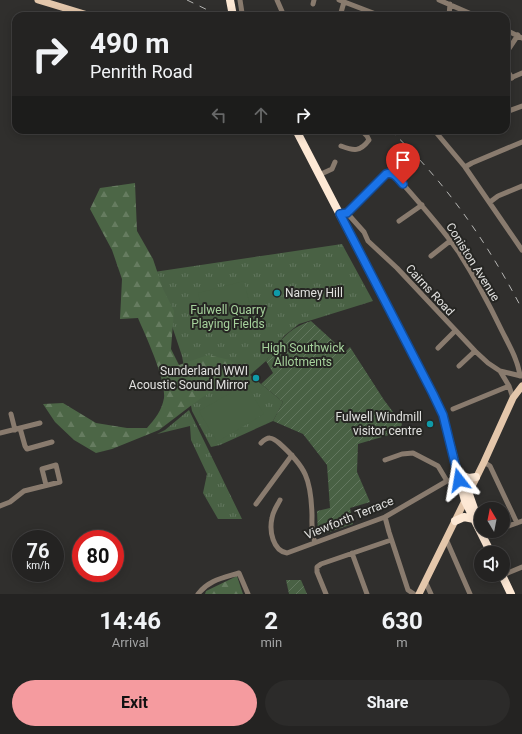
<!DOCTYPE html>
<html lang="en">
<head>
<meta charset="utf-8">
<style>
  body { margin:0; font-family:Roboto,sans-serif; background:#2c2b2a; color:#f1f3f6; height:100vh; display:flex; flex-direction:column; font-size:15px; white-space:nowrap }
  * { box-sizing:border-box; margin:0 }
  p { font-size:13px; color:#a3a4a5 }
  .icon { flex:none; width:22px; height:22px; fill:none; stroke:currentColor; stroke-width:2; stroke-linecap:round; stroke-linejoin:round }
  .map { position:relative; height:594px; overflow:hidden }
  .sheet { display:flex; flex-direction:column; background:#242322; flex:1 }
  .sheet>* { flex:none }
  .guide { position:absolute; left:12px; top:12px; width:498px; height:122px; border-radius:12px; box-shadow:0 2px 10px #0003,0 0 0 1px #414040; background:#242322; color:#f1f3f6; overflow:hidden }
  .needle { width:26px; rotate:350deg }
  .controls { position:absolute; left:474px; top:502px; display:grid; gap:8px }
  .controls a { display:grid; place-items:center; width:36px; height:36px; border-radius:50%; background:#242322; box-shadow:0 2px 10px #0003,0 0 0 1px #414040; font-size:20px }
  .speed { position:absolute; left:12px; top:530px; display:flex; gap:8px; font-size:20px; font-weight:700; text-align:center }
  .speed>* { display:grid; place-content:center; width:52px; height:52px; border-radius:50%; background:#242322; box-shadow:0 2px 10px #0003,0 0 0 1px #414040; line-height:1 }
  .speed small { font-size:10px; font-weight:400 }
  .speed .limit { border:6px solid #d22; background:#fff; color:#111 }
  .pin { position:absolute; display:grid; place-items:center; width:34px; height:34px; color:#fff; margin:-41px -17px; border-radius:50% 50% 50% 0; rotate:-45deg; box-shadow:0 0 4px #0007 }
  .pin .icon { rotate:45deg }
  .me { position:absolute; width:44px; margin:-22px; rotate:346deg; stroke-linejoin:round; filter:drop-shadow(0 0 3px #0008) }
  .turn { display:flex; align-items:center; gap:14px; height:84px; padding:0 12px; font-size:18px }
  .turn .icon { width:52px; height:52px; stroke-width:2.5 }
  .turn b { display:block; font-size:28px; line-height:34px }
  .lanes { display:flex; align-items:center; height:38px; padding:0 12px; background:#0003; justify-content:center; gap:20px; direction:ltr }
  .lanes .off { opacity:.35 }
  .eta { display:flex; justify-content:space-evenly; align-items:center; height:68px; text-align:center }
  .eta b { font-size:24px; font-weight:700; line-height:28px }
  .button { display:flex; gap:8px; margin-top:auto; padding:8px 12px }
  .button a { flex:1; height:46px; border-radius:24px; background:#f59b9f; color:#111; font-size:16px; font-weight:700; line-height:46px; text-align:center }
  .button a+a { background:#2c2b2a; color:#f1f3f6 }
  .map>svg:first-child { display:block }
</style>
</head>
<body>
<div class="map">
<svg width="522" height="594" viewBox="0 0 522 594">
  <defs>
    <pattern id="grass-tufts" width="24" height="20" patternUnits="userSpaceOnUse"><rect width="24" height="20" fill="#496144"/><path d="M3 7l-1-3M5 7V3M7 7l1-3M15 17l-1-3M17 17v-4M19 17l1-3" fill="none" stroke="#63775f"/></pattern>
    <pattern id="forest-firs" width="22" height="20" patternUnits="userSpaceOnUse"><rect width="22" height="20" fill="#4c6646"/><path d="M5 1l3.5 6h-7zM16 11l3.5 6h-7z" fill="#667c60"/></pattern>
    <pattern id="garden-furrows" width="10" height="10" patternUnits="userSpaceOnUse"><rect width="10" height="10" fill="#496144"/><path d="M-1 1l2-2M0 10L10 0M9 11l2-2" fill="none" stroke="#63775f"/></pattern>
  </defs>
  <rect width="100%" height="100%" fill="#302f2d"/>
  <path fill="url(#grass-tufts)" d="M342 244 373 301 299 324 284 336 266 361 250 375 283 402 273 421 220 445 211 447 192 411 182 356 154 272Z
    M189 410 242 519H218L203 493 207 474 191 440 190 426 157 434 165 430Z"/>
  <path fill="url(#forest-firs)" d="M135 183 137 231 153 259 163 289 174 311 171 349 179 365 208 355 230 360 246 372 201 398 159 430 112 449 96 453 74 440 55 422 43 404 63 403 96 423 127 428H147C155 419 162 410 164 398 166 379 146 337 138 318L120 319 122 279 112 250 90 209 100 188Z
    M237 576 243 594H205L206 591Z"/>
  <path fill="url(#garden-furrows)" d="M311 321 345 352 350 347 384 400 402 424 399 432 358 444 357 472 370 502 350 508 353 524 318 536 317 511 330 508 327 465 303 434 273 421 283 402 261 384 273 373 266 361C279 342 288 328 311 321Z
    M286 580H301L307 594H289Z"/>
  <path fill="#496144" d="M244 281 253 318 207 330 198 293Z
    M246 384 264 414 217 442 199 411Z"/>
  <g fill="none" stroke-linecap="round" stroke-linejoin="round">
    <path stroke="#897b6e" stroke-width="5" d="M277 0 284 16
      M339 0 381 16
      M439 0 476 16
      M313 4 314 0
      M233 15 242 13 240 0
      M340 16 344 2
      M449 16 450 4
      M506 30 522 38
      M506 53 518 35
      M506 69 512 78
      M506 80 522 73
      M506 112 522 106
      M434 130 465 167 522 250
      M341 146C354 151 360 152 369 140L367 136 361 130
      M465 167 472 163 522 142
      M319 175 332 169 335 162
      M490 202 498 196 522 186
      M347 213 386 174 390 173 394 174C416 199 439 224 458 251 474 276 489 304 502 331 509 345 518 360 520 376
      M347 213 364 232 368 241 397 268 475 351 488 363 500 371
      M399 221 422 205
      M431 256 450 241
      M438 348 455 331
      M459 366 475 351
      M513 398 509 386 500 371 521 376
      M453 409 509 386
      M11 414 15 430
      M20 428 25 446 27 449 52 442
      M0 433 40 423
      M261 443C268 436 272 437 279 443 306 467 311 479 312 515 312 524 311 534 315 542
      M385 460 402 454 413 453 438 466 447 481
      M484 462 490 466 517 523
      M280 500C277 506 273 511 272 518 269 531 273 551 287 553L385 517 447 481 459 480
      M256 504 292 455
      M0 506 10 502 24 491 60 482 56 465 42 469 46 485
      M385 517 389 532 408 590 414 594
      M503 528 522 521
      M492 532 495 531
      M446 539 470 594
      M352 553 367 594
      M503 575 522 567
      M425 581 431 594
      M198 594C209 580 223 578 239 573L248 594
      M326 594 317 572V567L321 564 391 540"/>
    <path stroke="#e4c7ab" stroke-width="7" d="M38 0 91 16
      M419 594 484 462 513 398 522 386"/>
    <path stroke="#fde8d4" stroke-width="8" d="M230 0 233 16
      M296 130 433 394 443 415 465 501 491 553
      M463 476 469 478 476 477
      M463 477 477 517
      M455 521 464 517 474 519
      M502 575 511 594"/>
    <path stroke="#b5b5b3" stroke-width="1" stroke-dasharray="7 7" stroke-linecap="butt" d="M187 0 220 16
      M390 130C445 181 487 242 522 309"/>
  </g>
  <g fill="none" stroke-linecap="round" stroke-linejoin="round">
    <defs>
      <path id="route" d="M403 184C398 179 394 171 386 174L347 213 340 214 433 394 443 415 459 480"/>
    </defs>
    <use href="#route" stroke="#114b97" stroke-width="10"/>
    <use href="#route" stroke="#1a73e8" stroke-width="7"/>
  </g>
  <g fill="#0f9aa8" stroke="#262623" stroke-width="1.5">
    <circle cx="277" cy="293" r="4"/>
    <circle cx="256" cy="378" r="4"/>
    <circle cx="430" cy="424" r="4"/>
  </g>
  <g text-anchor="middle" stroke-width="4" stroke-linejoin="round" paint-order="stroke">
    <g font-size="12" fill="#e1e1df" stroke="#262623">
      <text transform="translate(473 262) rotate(58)" y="4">Coniston Avenue</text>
      <text transform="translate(430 290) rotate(47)" y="4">Cairns Road</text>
      <text transform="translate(349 518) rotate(-22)" y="4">Viewforth Terrace</text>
    </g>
    <g font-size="12" fill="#e1e1df" stroke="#262623" text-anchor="end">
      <text x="285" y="297" text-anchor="start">Namey Hill</text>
      <text x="248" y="375">Sunderland WWI<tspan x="248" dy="14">Acoustic Sound Mirror</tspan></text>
      <text x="422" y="421">Fulwell Windmill<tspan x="422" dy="14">visitor centre</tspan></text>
    </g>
    <g font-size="12" fill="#a6d29c" stroke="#262623">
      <text x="228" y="314">Fulwell Quarry<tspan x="228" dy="14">Playing Fields</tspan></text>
      <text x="303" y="352">High Southwick<tspan x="303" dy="14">Allotments</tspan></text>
    </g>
  </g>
</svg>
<div class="controls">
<a><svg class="needle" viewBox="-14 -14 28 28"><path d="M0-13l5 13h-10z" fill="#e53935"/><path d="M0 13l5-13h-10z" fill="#a3a4a5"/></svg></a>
<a><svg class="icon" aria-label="sound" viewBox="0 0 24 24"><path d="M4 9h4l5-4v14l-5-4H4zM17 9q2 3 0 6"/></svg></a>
</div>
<div class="speed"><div>76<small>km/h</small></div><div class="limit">80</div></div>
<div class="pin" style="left:403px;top:184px;background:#d93025"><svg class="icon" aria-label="arrive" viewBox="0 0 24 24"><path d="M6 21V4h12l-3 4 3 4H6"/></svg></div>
<svg class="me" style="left:459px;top:480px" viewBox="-20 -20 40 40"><path d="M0-17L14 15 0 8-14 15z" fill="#1a73e8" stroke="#fff" stroke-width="4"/></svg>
<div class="guide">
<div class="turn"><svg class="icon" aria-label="right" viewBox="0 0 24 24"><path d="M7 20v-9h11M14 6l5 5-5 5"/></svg><div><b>490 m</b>Penrith Road</div></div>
<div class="lanes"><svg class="icon off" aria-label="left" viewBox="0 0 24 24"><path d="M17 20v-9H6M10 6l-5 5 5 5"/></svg><svg class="icon off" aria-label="ahead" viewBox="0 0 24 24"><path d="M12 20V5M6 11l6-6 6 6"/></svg><svg class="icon" aria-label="right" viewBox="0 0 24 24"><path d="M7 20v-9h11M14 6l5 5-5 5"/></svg></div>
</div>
</div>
<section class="sheet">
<div class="eta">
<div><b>14:46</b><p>Arrival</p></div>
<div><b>2</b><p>min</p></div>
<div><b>630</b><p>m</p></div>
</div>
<div class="button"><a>Exit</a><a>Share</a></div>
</section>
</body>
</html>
